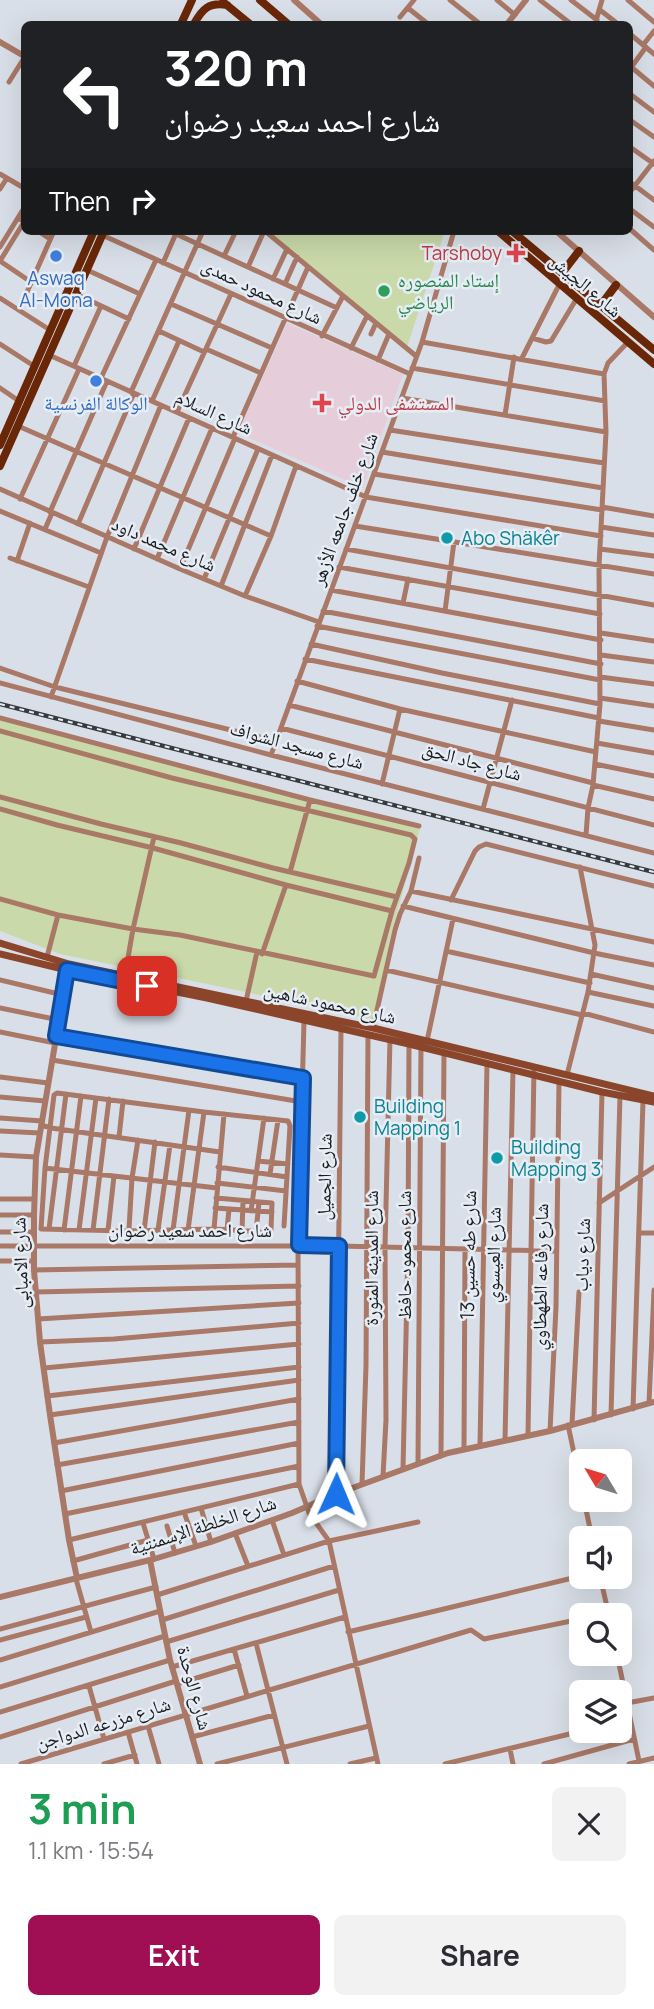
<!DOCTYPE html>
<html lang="en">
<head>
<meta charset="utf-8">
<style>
  body { margin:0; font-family:Manrope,"Noto Naskh Arabic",sans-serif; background:#f2f2f3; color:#2b2b33; height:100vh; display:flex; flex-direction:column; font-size:26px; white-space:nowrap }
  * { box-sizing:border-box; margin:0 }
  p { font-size:23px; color:#7c7c81 }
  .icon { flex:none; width:38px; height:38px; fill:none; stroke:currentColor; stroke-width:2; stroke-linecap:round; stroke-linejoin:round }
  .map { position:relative; height:1764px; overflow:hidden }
  .panel { display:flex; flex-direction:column; background:#fff; flex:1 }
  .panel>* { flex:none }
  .banner { position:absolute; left:21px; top:21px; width:612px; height:214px; border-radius:10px; box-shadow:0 7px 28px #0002; background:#202124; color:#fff; overflow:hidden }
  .needle { width:46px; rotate:308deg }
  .tools { position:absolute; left:569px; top:1449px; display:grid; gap:14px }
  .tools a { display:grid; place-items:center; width:63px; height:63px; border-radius:10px; background:#fff; box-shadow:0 7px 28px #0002; font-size:35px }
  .pin { position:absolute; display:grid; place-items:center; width:60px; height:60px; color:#fff; margin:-30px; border-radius:14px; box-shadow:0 4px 10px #0006 }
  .me { position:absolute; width:77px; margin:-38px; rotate:1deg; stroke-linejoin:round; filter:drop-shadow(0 0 5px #0008) }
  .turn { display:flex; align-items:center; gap:24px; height:147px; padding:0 28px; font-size:32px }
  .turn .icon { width:91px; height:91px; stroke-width:2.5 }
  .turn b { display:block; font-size:49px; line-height:60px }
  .then { display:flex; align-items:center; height:66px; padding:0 28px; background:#0003; gap:14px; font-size:26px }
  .round { display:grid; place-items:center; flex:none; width:74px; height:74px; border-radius:10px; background:#f2f2f3 }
  .overview { display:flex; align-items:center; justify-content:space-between; height:119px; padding:0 28px }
  h1 { font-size:42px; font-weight:700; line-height:52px; color:#1e9e55 }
  .button { display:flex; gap:14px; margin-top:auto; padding:14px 28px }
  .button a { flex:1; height:80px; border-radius:10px; background:#a00e53; color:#fff; font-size:28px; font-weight:700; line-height:80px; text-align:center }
  .button a+a { background:#f2f2f3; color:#2b2b33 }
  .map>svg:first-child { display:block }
</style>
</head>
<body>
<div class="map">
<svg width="654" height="1764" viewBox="0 0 654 1764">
  <rect width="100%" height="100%" fill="#d9dfe8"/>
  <path fill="#e5ced9" d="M287 323 403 374 363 488 238 433Z"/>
  <path fill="#c9d9a9" d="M268 231H445L407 347 336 286Z
    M0 720 421 825 389 942 374 1020 295 1002 60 954 0 931Z"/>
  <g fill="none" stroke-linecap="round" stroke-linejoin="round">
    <path stroke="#a97866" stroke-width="5" d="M450 0 480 24
      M497 0 515 15
      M540 0 571 24
      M571 0 597 20
      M628 0 654 22
      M408 8 428 24
      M600 10 618 24
      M400 17 414 0
      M595 24 602 0
      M630 34 654 54
      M643 45 654 31
      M630 66 654 86
      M630 69 646 47
      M9 82 24 58
      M630 94 654 112
      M630 120 654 137
      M630 147 654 164
      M0 174 24 188
      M630 182 654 200
      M0 189 7 178
      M630 192 654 161
      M630 209 654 227
      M630 229 654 250
      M38 231 50 239
      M265 231 416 356
      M176 234 337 308
      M102 235 410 374
      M0 247 24 208
      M224 256 236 231
      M0 261 24 222 18 218
      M0 261 31 282
      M163 263 177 231
      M248 267 264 231
      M87 270 140 294
      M273 279 287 249
      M285 284 297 257
      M76 294 129 319
      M0 298 50 330
      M171 304 272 348
      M19 310 54 231
      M159 331 204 352
      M371 334 376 323
      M322 336 343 296
      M532 338 546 342 551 341 577 298
      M422 342 604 374
      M0 344 34 366
      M351 348 367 316
      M206 349 261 373
      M49 355 366 497 601 536
      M522 358 560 283
      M378 360 389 334
      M74 366 101 306
      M412 368 605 401
      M101 378 156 260
      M0 388 19 401
      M131 392 203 231
      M402 398 606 432
      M152 401 179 341
      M177 412 231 294
      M505 415 514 357
      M18 426 271 536
      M390 430 604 463
      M233 437 308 267
      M382 452 603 488
      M374 474 602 510
      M0 489 180 569 245 596 319 622
      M20 499 79 369
      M602 507 654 516
      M0 511 101 553
      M50 512 107 381
      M78 524 134 393
      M355 526 654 574
      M601 527 654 535
      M45 529 52 513
      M134 549 189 418
      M346 549 654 605
      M600 549 654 556
      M10 558 89 587
      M157 559 212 428
      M17 561 30 523
      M339 567 600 614
      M180 569 235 438
      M204 579 258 449
      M221 586 272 455
      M331 590 601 640
      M245 596 271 536 296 466
      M403 603 408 579
      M323 611 601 664
      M445 611 454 542
      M317 626 600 680
      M601 633 654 641
      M311 644 442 673 600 704
      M601 655 654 662
      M305 659 599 718
      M0 668 55 687 276 741
      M600 677 654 684
      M297 681 400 709 596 752
      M0 683 271 755 654 853
      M51 697 107 537 161 405
      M600 698 654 706
      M289 705 593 783
      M0 718 310 800 419 826
      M599 721 654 730
      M281 728 654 825
      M0 731 172 778 411 835 415 839 409 863 392 911 374 976 180 935 133 929 58 915 0 899
      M597 743 654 753
      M271 755 422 342 454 231
      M595 764 654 776
      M382 784 400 709
      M593 785 654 799
      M0 797 101 824 181 843 273 868 397 897
      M0 809 57 825 153 848 286 885 392 911
      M483 809 512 700
      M586 835 588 808 593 785 600 704 599 566 606 432 604 374 608 363 628 342
      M290 872 310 800
      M411 891 654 942
      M451 900 475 851 479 847 486 844 654 886
      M403 906 594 953 654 965
      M446 951 590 983
      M262 954 286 885
      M47 957 58 915
      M386 970 582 1015
      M591 974 654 988
      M125 975 133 929 154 837
      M0 980 63 995
      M588 992 654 1006
      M246 1001 257 952
      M0 1008 59 1020
      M583 1013 654 1032
      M304 1021 298 1245 299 1484 309 1513 329 1541 378 1764
      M373 1028 395 930 400 914 411 891 419 858
      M0 1032 55 1043
      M56 1036 303 1078
      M427 1041 453 919
      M52 1060 302 1102
      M567 1075 588 992 595 945 580 867
      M0 1077 48 1083
      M0 1097 45 1101
      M0 1118 42 1121
      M41 1125 51 1128 220 1152
      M0 1131 40 1133
      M119 1137 123 1101
      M0 1155 36 1157
      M258 1161 288 1164
      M218 1167 287 1177
      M45 1168 217 1188
      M270 1174 278 1120
      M217 1183 286 1191
      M216 1198 272 1203 271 1230 268 1232 214 1229 128 1231 41 1229 45 1168 54 1095 57 1093 204 1112 288 1121 290 1126 284 1226
      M0 1199H34
      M599 1203 654 1167
      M215 1208 272 1212
      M251 1211 264 1118
      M0 1215H34
      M49 1229 66 1094
      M214 1229 224 1114
      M64 1230 81 1096
      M79 1230 96 1098
      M93 1230 109 1099
      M108 1230 114 1176
      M158 1230 170 1145
      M173 1230 189 1110
      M188 1230 204 1112
      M227 1230 229 1209
      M144 1231 155 1142
      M242 1231 243 1201
      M0 1232H34
      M256 1232 259 1202
      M639 1233H654
      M0 1246H339L556 1251
      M128 1246 132 1178 138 1140
      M0 1261H34
      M34 1270 298 1265
      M36 1292 299 1286
      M38 1319 299 1303
      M40 1342 114 1339 299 1323
      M44 1368 299 1344
      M47 1396 299 1367
      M649 1403 654 1290
      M633 1409 643 1101
      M50 1415 299 1380
      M611 1415 620 1096
      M594 1420 602 1092
      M572 1424 579 1292
      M568 1425 581 1486
      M550 1431 556 1307 559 1081
      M528 1435 534 1067
      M505 1440 513 1070
      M54 1443 299 1399
      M480 1446 487 1064
      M464 1449 465 1249
      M441 1456 444 1052
      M418 1464 421 1047
      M57 1465 299 1422
      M403 1469 408 1247 409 1044
      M383 1476 386 1420 385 1247 390 1039
      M362 1484 366 1366 368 1034
      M61 1491 299 1443
      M336 1494 341 1029
      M584 1500 592 1538
      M201 1508 211 1542
      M184 1512 196 1546
      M65 1514 299 1466
      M272 1520 284 1555
      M143 1523 154 1559
      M167 1526 175 1553
      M235 1533 248 1566
      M69 1540 299 1484
      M73 1561 148 1540
      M600 1577 609 1615
      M76 1579 91 1632
      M157 1595 329 1541 418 1522
      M162 1620 334 1566
      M0 1629 156 1587
      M348 1632 581 1576
      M0 1640 86 1617
      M166 1642 339 1590
      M256 1643 287 1764
      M234 1649 247 1696
      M617 1654 627 1703 654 1698
      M0 1660 160 1611
      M172 1667 345 1617
      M177 1684 239 1665
      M89 1686 104 1739
      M0 1687 165 1636
      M627 1703 639 1761
      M0 1712 170 1660
      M620 1721 630 1718
      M148 1726 159 1764
      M128 1732 137 1764
      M0 1737 176 1681
      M192 1737 274 1715
      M510 1749 513 1764
      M21 1764 471 1630 484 1639 581 1619
      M104 1764 135 1755
      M217 1764 369 1726
      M350 1764 376 1758
      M445 1764 582 1731
      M544 1764 634 1739
      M629 1764 654 1758"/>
    <path stroke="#a97866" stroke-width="6" d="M294 0 321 24
      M507 24 526 0
      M0 42 24 56
      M556 231 654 317
      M68 967 36 1157 34 1215V1270L40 1342 50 1415 69 1540 77 1578
      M150 1560 170 1660 200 1764
      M0 1597 154 1559 211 1542 292 1513 336 1494 448 1453 550 1431 654 1402"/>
    <path stroke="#8b452a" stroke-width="7" d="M0 943 69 964 373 1028 654 1096
      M0 954 67 970 207 998 409 1044 602 1092 654 1102"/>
    <path stroke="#692708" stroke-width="8" d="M260 0 288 24
      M223 2 250 24
      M181 24 192 0
      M194 24C202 9 209 2 227 5
      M498 231 654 364
      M512 231 654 350
      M562 273 579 251
      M601 305 616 285
      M0 445 94 231
      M0 466 104 231"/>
    <defs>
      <path id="rail" d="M0 704 654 872"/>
    </defs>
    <use href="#rail" stroke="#36393d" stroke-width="4.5"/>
    <use href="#rail" stroke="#e6edf5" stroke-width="2" stroke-dasharray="5" stroke-linecap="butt"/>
  </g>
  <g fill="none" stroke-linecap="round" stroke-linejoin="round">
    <defs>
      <path id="route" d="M147 986 67 970 56 1036 303 1078 299 1245 339 1246 336 1494"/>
    </defs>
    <use href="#route" stroke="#114b97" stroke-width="18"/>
    <use href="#route" stroke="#1a73e8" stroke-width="12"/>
  </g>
  <g fill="#e0444e" stroke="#e6edf5" stroke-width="2.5">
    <path d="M512.5 242.5h7v7h7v7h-7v7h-7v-7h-7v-7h7z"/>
    <path d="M318.5 392.5h7v7h7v7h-7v7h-7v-7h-7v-7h7z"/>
  </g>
  <g fill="#3f7fe0" stroke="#e6edf5" stroke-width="2.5">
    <circle cx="56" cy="256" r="7"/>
    <circle cx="96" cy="381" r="7"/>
  </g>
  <circle fill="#2e9e5b" stroke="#e6edf5" stroke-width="2.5" cx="384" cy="291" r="7"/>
  <g fill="#0f9aa8" stroke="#e6edf5" stroke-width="2.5">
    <circle cx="447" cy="538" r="7"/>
    <circle cx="360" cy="1117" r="7"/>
    <circle cx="497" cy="1158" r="7"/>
  </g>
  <g text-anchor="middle" stroke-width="5" stroke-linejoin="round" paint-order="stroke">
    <g font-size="19" fill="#be3a42" stroke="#e6edf5" text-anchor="end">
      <text x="502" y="260">Tarshoby</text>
      <text x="338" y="410" text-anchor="start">المستشفى الدولي</text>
    </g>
    <g font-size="19" fill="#366cbe" stroke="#e6edf5">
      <text x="56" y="285">Aswaq<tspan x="56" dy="22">Al-Mona</tspan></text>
      <text x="96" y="410">الوكالة الفرنسية</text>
    </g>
    <g font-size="19" fill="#27864d" stroke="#e6edf5" text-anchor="start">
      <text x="398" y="287">إستاد المنصوره<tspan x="398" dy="22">الرياضي</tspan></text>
    </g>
    <g font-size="19" fill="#1a1c1f" stroke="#e6edf5">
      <text transform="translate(586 285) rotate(40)" y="7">شارع الجيش</text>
      <text transform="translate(262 291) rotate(25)" y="7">شارع محمود حمدى</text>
      <text transform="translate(214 412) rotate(24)" y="7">شارع السلام</text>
      <text transform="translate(344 509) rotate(-70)" y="7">شارع خلف جامعه الأزهر</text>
      <text transform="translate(164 544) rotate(23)" y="7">شارع محمد داود</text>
      <text transform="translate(297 745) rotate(15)" y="7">شارع مسجد الشواف</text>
      <text transform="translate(472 761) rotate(15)" y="7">شارع جاد الحق</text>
      <text transform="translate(330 1003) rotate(12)" y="7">شارع محمود شاهين</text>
      <text transform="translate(324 1177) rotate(-89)" y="7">شارع الجميل</text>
      <text x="190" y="1237">شارع احمد سعيد رضوان</text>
      <text transform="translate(404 1255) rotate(-90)" y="7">شارع محمود حافظ</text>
      <text transform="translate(468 1255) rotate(-89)" y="7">شارع طه حسين 13</text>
      <text transform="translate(493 1255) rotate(-89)" y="7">شارع العيسوي</text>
      <text transform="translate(582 1255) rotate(-88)" y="7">شارع دياب</text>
      <text transform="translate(371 1258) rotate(-90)" y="7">شارع المدينه المنورة</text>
      <text transform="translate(20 1263) rotate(-92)" y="7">شارع الامبابى</text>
      <text transform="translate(540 1277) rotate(-89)" y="7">شارع رفاعه الطهطاوي</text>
      <text transform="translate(203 1525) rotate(-18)" y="7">شارع الخلطة الإسمنتية</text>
      <text transform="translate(195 1688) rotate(75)" y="7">شارع الوحدة</text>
      <text transform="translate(103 1723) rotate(-17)" y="7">شارع مزرعه الدواجن</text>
    </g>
    <g font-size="19" fill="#0d838f" stroke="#e6edf5" text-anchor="start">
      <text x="461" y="545">Abo Shäkêr</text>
      <text x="374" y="1113">Building<tspan x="374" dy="22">Mapping 1</tspan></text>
      <text x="511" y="1154">Building<tspan x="511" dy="22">Mapping 3</tspan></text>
    </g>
  </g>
</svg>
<div class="tools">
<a><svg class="needle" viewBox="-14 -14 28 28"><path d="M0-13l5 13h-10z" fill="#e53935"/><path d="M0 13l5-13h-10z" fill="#7c7c81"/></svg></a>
<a><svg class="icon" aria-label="sound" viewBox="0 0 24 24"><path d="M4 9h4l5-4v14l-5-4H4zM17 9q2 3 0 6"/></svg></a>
<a><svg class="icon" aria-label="search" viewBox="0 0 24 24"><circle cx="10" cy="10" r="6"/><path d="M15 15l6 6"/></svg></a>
<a><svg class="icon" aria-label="layers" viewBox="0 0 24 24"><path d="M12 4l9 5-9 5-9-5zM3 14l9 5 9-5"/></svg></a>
</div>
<div class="pin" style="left:147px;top:986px;background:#d93025"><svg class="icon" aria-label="arrive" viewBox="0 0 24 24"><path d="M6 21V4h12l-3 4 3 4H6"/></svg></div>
<svg class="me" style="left:336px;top:1494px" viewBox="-20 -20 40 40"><path d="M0-17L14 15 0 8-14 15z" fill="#1a73e8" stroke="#fff" stroke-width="4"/></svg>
<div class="banner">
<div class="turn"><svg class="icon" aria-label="left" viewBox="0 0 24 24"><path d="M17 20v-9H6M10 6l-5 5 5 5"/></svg><div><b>320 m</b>شارع احمد سعيد رضوان</div></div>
<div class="then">Then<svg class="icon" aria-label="right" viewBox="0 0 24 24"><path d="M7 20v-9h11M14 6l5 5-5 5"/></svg></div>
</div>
</div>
<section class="panel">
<div class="overview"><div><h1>3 min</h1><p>1.1 km · 15:54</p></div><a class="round"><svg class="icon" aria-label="close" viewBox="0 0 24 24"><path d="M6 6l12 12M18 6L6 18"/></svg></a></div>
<div class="button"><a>Exit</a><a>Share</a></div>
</section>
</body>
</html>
